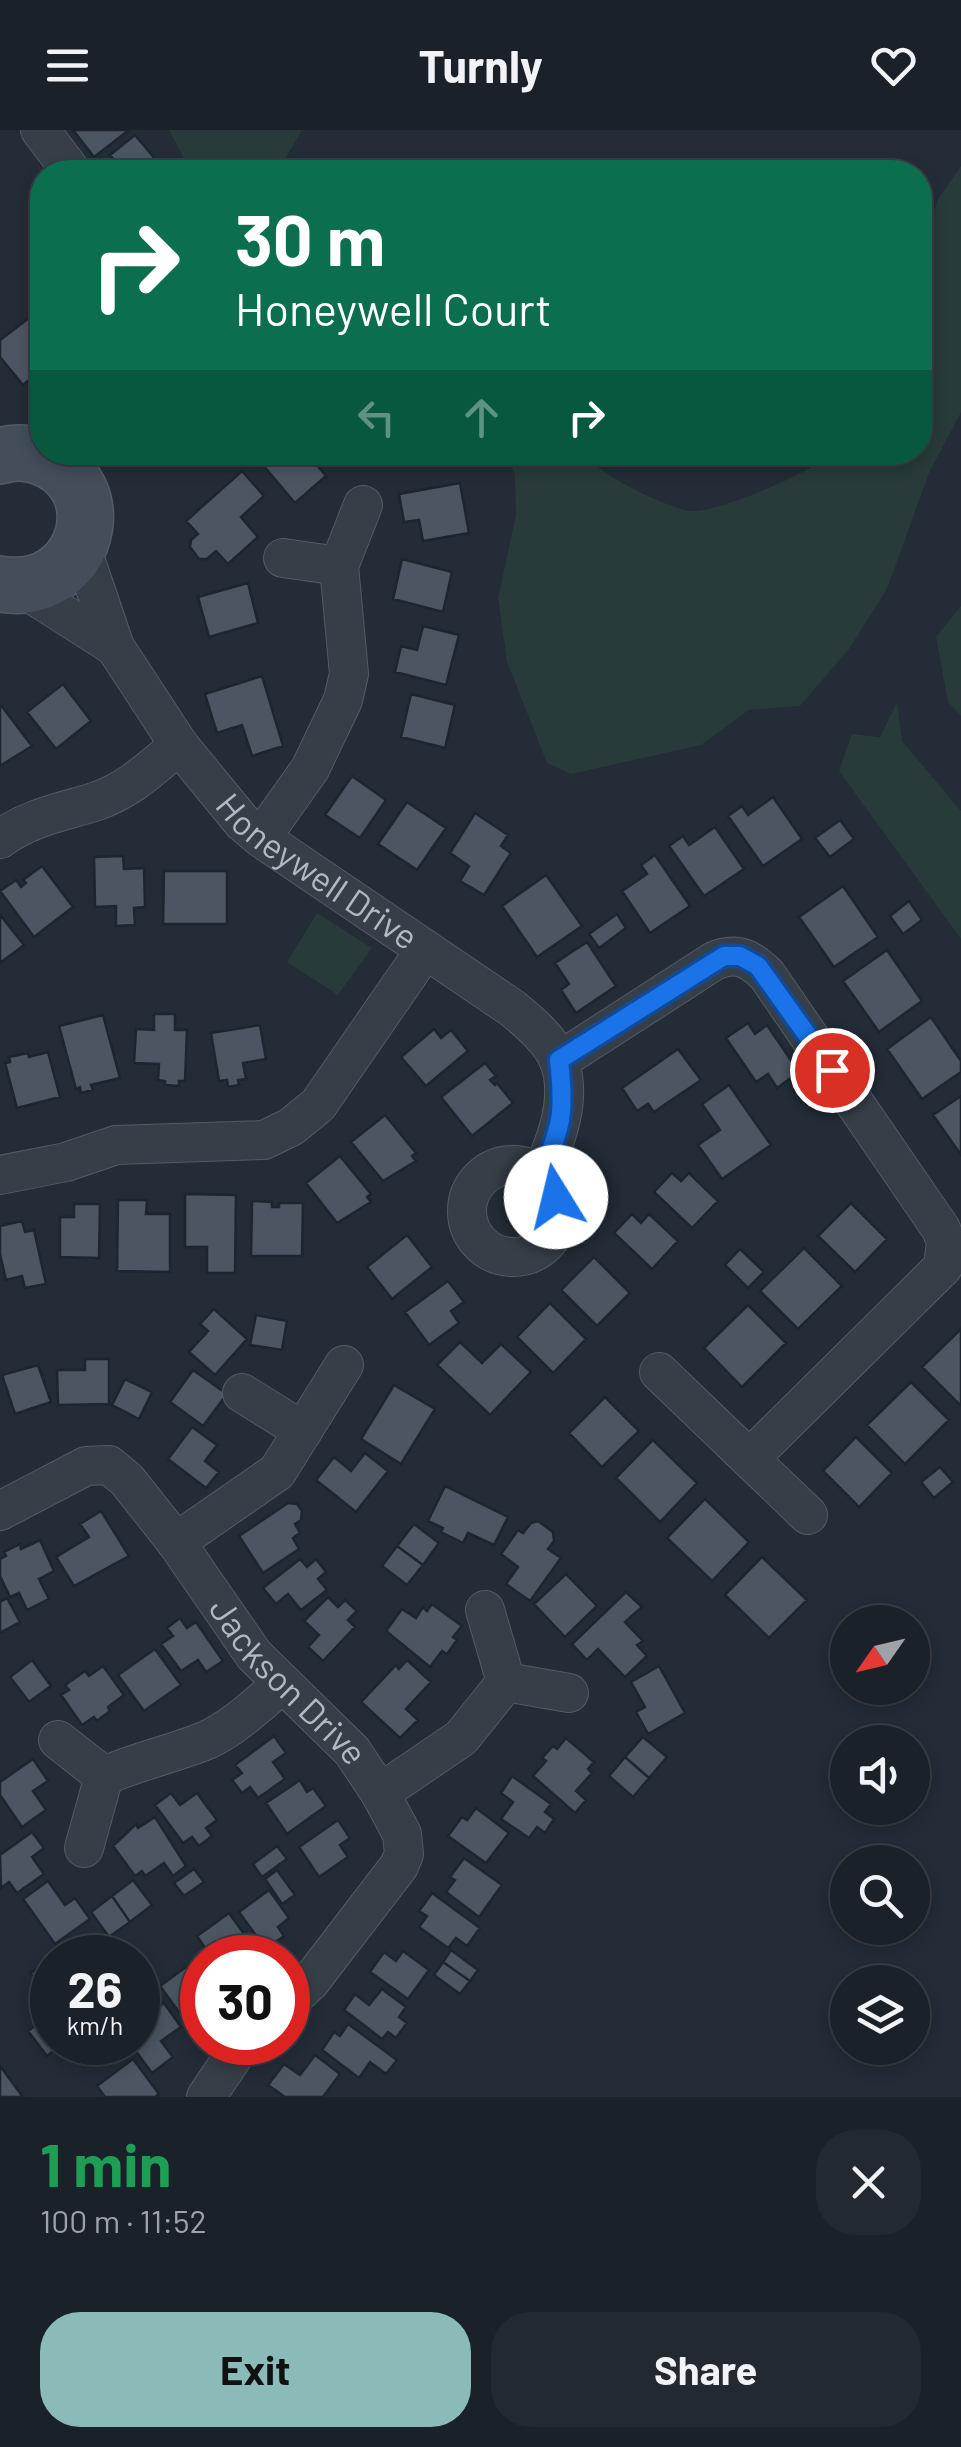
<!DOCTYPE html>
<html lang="en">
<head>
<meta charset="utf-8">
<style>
  body { margin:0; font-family:Barlow,sans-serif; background:#232931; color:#f1f3f6; height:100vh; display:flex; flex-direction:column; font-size:38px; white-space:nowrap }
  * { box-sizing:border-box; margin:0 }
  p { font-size:32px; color:#9fa3a8 }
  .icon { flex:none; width:55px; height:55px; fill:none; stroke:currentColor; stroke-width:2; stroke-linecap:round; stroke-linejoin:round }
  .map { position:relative; height:1967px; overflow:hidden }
  .drawer { display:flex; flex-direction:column; background:#1a2129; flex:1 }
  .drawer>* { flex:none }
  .hud { position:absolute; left:30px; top:30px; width:902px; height:305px; border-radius:40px; box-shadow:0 5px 15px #0003,0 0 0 2px #383e46; background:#0b6e4f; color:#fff; overflow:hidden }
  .needle { width:65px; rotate:236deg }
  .tools { position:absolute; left:830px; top:1475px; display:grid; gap:20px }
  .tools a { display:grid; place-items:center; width:100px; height:100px; border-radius:50%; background:#1a2129; box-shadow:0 5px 15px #0003,0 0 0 2px #383e46; font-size:50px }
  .speed { position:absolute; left:30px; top:1805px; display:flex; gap:20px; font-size:50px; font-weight:700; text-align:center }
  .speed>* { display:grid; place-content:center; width:130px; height:130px; border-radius:50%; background:#1a2129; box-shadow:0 5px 15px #0003,0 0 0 2px #383e46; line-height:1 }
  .speed small { font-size:25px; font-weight:400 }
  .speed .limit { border:15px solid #d22; background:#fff; color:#111 }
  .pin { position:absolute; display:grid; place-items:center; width:85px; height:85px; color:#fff; margin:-42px; border:5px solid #fff; border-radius:50%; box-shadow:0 2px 10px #0007 }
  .me { position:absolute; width:110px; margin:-55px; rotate:351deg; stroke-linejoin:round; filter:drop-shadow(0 0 8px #0008) }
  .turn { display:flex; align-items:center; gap:35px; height:210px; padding:0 40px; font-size:45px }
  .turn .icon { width:130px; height:130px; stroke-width:2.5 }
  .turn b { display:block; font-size:70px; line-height:85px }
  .lanes { display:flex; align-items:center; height:95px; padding:0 40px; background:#0003; justify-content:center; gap:50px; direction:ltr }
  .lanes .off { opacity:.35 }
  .round { display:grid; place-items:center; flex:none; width:105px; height:105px; border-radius:40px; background:#232931 }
  .head { display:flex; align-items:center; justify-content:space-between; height:170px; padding:0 40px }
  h1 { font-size:60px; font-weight:700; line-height:75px; color:#1e9e55 }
  .primary-button { display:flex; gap:20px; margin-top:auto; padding:20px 40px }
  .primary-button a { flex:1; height:115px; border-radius:40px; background:#8bbbb9; color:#111; font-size:40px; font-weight:700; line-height:115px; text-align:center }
  .primary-button a+a { background:#232931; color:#f1f3f6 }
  header { display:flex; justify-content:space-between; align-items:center; height:130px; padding:0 40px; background:#1a2129; font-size:45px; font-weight:700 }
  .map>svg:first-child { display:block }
</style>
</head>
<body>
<header><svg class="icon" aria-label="menu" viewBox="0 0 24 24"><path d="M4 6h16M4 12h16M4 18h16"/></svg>Turnly<svg class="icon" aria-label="heart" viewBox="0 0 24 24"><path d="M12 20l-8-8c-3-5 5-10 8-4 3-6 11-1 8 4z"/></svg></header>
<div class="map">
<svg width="961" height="1967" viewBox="0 0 961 1967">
  <rect width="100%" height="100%" fill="#232c37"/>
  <path fill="#283a3a" d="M169 0H302L284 31 293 42H191Z
    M961 36V282L929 343 887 459 849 519 800 576 749 580 701 615 571 644 547 633 507 532 498 468 516 385 515 345 505 323H583C599 345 663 376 690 381 710 385 821 340 829 323L920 322V115L939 68Z
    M961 476V586L948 572 936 507Z
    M897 572 902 611 961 681V809L839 641 852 604 880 607Z
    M317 783 372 818 338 865 287 832Z"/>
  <path fill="#4b5662" stroke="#1d252e" stroke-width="2.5" d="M73 0H129L94 27Z
    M135 5 166 42H124L110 25Z
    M42 178V232L39 235 42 239 23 255 0 227V210Z
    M275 322H306L326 346 295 373 262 334Z
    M242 341 264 366 241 387 258 407 228 434 216 421 207 429H199L190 417 191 410 198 404 186 391Z
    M460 353 469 403 423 411 419 390 404 392 399 364Z
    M402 429 452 442 443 482 393 469Z
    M248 453 258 493 209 507 198 467Z
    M423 496 459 505 446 555 395 542 401 516 417 520Z
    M262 546 283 616 252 626 242 595 217 603 205 564Z
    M63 554 91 591 56 619 27 582Z
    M411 564 455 575 445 618 401 607Z
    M0 574 32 616 0 636Z
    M352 646 386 670 360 708 325 685Z
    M773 667 802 709 763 736 728 686 742 676 748 685Z
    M407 672 446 698 417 740 378 714Z
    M475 683 508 705 501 716 511 723 484 765 460 751 469 736 450 723Z
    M840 690 854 709 830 727 815 708Z
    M715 697 744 739 704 766 669 716 683 706 689 715Z
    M655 725 690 776 650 803 622 761 647 744 641 735Z
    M123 726 124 739 144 738 145 777 134 778 135 795 116 796V776L95 777 94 727Z
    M42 736 73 777 34 807 0 761 16 750 21 757 26 753 23 750Z
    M164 741H227V794H163Z
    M546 745 582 796 537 827 502 776Z
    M843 756 878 807 834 837 799 787Z
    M909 771 922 790 903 804 890 786Z
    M617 784 626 798 599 818 589 804Z
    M1 786 24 815 0 833V787Z
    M587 812 616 856 576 883 561 860 569 854 555 833Z
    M887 820 922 871 879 902 843 851Z
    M154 884H175V900H187L185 951H179V956L165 955V951L158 950 159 934 134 933 136 899 154 900Z
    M103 885 120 948 91 955 93 960 81 963 80 957 76 959 59 896Z
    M931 887 961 931V942L922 969 887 919Z
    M748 893 755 904 767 895 799 942 777 958 768 944 756 952 726 908Z
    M260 895 266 929 243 933 246 949 238 950 239 955 228 957 227 950 219 951 211 903Z
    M434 899 441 908 451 900 468 921 426 956 401 927Z
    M678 919 701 950 654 982 648 974 637 981 622 958Z
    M48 922 60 967 17 978 5 933 10 932 9 927 28 923 29 927Z
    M485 933 496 946 490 950 495 955 497 953 513 973 472 1006 441 967Z
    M729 955 771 1015 722 1049 698 1015 720 1000 702 974Z
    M961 966V1025L933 985Z
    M385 985 416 1023 412 1026 416 1031 383 1051 351 1012Z
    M340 1026 371 1064 367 1067 371 1072 337 1093 306 1053Z
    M672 1043 681 1051 689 1043 718 1071 692 1098 654 1062Z
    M185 1064 236 1065 235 1143H207V1117H185Z
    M118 1070H147L146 1084H170V1142L117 1141Z
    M252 1071 272 1072V1077H279V1073H303L302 1126H251Z
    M851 1073 887 1109 855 1142 818 1106Z
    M74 1074H100L99 1128 60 1127V1087H74Z
    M632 1084 641 1093 649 1084 678 1111 652 1139 614 1103Z
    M22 1091 25 1102 34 1100 46 1154 25 1158 22 1146 6 1150 0 1124V1096Z
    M407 1105 432 1137 392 1169 367 1137Z
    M804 1118 842 1156 798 1199 760 1161Z
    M740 1119 764 1142 748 1158 725 1135Z
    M594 1127 630 1163 597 1196 561 1160Z
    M448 1151 464 1172 451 1181 459 1193 429 1215 405 1182Z
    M550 1173 586 1209 553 1243 517 1207Z
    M748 1175 786 1213 742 1257 704 1218Z
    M214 1179 247 1209 215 1245 189 1222 208 1201 200 1194Z
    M256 1185 287 1191 282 1220 250 1215Z
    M961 1199V1275H960L922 1237Z
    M460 1212 482 1233 501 1214 531 1242 490 1285 437 1235Z
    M85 1229H109V1274L58 1275 57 1240H85Z
    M38 1235 51 1272 15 1284 2 1245Z
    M193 1240 227 1264 203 1296 170 1272Z
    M125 1249 152 1262 139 1289 112 1275Z
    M911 1252 949 1290 905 1334 867 1295Z
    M394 1255 435 1279 401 1334 361 1309Z
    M605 1267 639 1301 602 1337 569 1303Z
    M192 1297 217 1315 205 1331 219 1342 206 1358 168 1329Z
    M856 1307 892 1343 859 1377 823 1341Z
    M653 1310 697 1353 660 1392 616 1348Z
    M365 1323 388 1341 356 1382 316 1350 334 1327 351 1341Z
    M940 1337 953 1352 934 1368 921 1352Z
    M445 1356 508 1387 494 1415 468 1403 463 1413 441 1402 443 1398 428 1391Z
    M705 1369 749 1412 712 1451 667 1408Z
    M288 1373 297 1374 302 1381 301 1390 295 1394 300 1403 293 1408 299 1419 263 1443 239 1406Z
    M101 1381 129 1426 74 1456 56 1427 89 1407 80 1394Z
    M538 1391 553 1402 554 1411 548 1419 561 1428 530 1471 506 1454 518 1437 501 1424 518 1400 523 1403 531 1393Z
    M414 1394 439 1413 423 1435 397 1416Z
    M40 1410 54 1441 39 1449 49 1469 27 1480 19 1463 10 1467 0 1446V1429L6 1426 4 1422 20 1414 21 1419Z
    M397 1416 423 1435 407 1455 382 1436Z
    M762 1427 807 1470 769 1508 725 1465Z
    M300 1429 307 1437 316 1429 326 1442 318 1449 327 1460 301 1480 288 1464 276 1474 263 1458Z
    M566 1444 597 1476 565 1507 534 1474Z
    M626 1462 642 1477 625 1492 643 1511 637 1515 647 1526 625 1547 598 1519 587 1530 572 1514Z
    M328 1467 338 1477 345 1470 357 1481 348 1490 355 1497 323 1531 308 1517 319 1505 304 1491Z
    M7 1468 20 1492 0 1503V1472Z
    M432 1474 462 1496 453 1507 457 1510 447 1524 442 1521 430 1537 386 1501 402 1479 416 1488 423 1477 427 1481Z
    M180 1488 187 1498 196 1492 223 1531 206 1542 198 1530 181 1541 161 1514 173 1506 167 1498Z
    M155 1519 181 1555 144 1581 118 1545Z
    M32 1530 51 1556 29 1572 10 1547Z
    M407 1530 431 1552 406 1579 418 1590 400 1608 361 1572 396 1535 399 1539Z
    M103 1536 124 1565 108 1577 110 1581 97 1591 94 1587 82 1595 61 1565 69 1560 65 1555 85 1541 89 1546Z
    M659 1536 685 1583 648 1604 636 1582 645 1577 631 1552Z
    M274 1606 286 1623 273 1632 285 1649 258 1668 250 1657 242 1663 232 1650 242 1643 235 1635Z
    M643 1607 667 1627 649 1648 625 1627Z
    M566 1608 594 1632 588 1639 592 1643 576 1661 586 1670 575 1683 533 1646 546 1631 542 1628 553 1616 557 1619Z
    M625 1627 649 1648 633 1667 609 1646Z
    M33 1629 48 1651 33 1661 46 1680 22 1697 0 1665V1652Z
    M512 1646 551 1674 545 1682 554 1689 545 1703 537 1697 529 1708 501 1689 513 1672 501 1663Z
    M300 1650 307 1662 313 1658 326 1676 287 1704 266 1673Z
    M171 1663 180 1675 197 1663 217 1690 206 1698 212 1706 199 1716 192 1707 183 1713 155 1675Z
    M476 1678 509 1703 486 1733 448 1706 462 1687 467 1690Z
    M155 1687 186 1736 173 1746 164 1733 145 1746 142 1741 135 1746 113 1716 136 1694 138 1698Z
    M338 1690 350 1708 340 1715 348 1727 319 1747 299 1717Z
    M32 1702 44 1718 32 1727 44 1744 17 1763 9 1752 1 1758 0 1725Z
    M277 1716 287 1729 262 1747 253 1734Z
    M464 1728 502 1755 479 1787 446 1762 455 1750 450 1747Z
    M194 1739 204 1752 184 1766 174 1753Z
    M277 1740 295 1765 282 1774 265 1749Z
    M133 1750 152 1775 130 1792 112 1766Z
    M48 1751 65 1775 75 1768 90 1789 55 1814 23 1769Z
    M269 1760 289 1788 278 1797 284 1806 266 1819 239 1782Z
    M432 1763 480 1798 467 1816 456 1808 448 1818 419 1797 427 1786 419 1781Z
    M112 1766 130 1792 109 1807 91 1782Z
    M229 1783 252 1815 238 1828H212L197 1806Z
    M78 1809 90 1828H52V1881L35 1857 40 1854 31 1843Z
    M451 1820 478 1840 470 1851 443 1832Z
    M403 1821 429 1840 408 1869 370 1842 384 1822 396 1831Z
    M201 1826 202 1861 199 1864 202 1869V1887L189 1896 160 1856Z
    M443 1832 470 1851 460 1864 434 1845Z
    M382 1859 406 1877 399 1887 407 1893 396 1908 388 1902 382 1909 344 1880 355 1864 369 1875Z
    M164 1873 181 1897 161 1911 173 1927 152 1943 129 1912H138V1892Z
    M50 1884 52 1912H65L47 1926 28 1901Z
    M348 1894 397 1930 386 1944 370 1932 359 1948 322 1920 334 1902 340 1906Z
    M315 1925 340 1944 323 1967H285L268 1955 284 1934 300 1945Z
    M133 1929 159 1964 155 1967H105L97 1956Z
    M0 1936 23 1967H0Z"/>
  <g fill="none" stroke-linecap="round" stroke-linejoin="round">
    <defs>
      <g id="street">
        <path d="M40 0 72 42"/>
        <path id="s1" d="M80 414 115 517 179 615 243 693 261 708 512 878C528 891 551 910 559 931 573 968 556 1011 541 1045"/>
        <path d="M283 428 339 436"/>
        <path d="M21 457 115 517"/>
        <path d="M261 708 310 639 343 570 349 544 339 436 363 375"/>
        <path d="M0 709C28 688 62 682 94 672 128 661 152 638 179 615"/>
        <path d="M559 931 714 831C736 821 750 828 767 845L941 1099 946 1112 943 1137 751 1327"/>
        <circle cx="513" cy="1081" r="46"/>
        <path d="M0 1045 66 1032 116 1015 264 1010 291 997 318 975 425 820"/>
        <path d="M659 1242 808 1385"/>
        <path d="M242 1263 303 1301"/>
        <path id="s2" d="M0 1381 86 1336 109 1335 127 1350 176 1412 254 1525 352 1621 380 1663 402 1704 404 1724 399 1736 310 1852 288 1872"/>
        <path d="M176 1412 277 1342 344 1235"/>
        <path d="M506 1552 569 1563"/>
        <path d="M58 1610 104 1646"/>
        <path d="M380 1663 461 1608 506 1552 485 1480"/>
        <path d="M84 1718 104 1646C138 1631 173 1624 207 1610 235 1597 258 1574 282 1554"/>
        <path d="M206 1967 243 1912"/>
      </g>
      <path id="secondary" d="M0 326C12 322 25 322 38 326 119 352 89 469 0 454"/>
    </defs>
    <use href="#street" stroke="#545c65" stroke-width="40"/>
    <use href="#secondary" stroke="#545c65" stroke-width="58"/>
    <use href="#street" stroke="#363e47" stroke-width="38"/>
    <use href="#secondary" stroke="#444d5a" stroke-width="55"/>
  </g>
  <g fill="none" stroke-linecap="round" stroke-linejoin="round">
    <defs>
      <path id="route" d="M556 1067 550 1054 541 1045C562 996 565 983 559 930L724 826H740L758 836 832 940"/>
    </defs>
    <use href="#route" stroke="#114b97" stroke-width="25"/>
    <use href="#route" stroke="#1a73e8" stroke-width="18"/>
  </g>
  <g text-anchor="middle" stroke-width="10" stroke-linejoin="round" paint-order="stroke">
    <g font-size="35" fill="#b1b9c4" stroke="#1b232c">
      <text dy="12" stroke="none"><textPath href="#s1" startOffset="415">Honeywell Drive</textPath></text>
      <text dy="12" stroke="none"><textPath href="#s2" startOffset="402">Jackson Drive</textPath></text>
    </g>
  </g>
</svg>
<div class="tools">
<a><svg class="needle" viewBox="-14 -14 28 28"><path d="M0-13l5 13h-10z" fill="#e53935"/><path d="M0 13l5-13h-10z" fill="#9fa3a8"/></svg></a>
<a><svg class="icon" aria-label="sound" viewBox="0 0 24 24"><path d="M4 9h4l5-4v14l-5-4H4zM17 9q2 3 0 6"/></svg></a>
<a><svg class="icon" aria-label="search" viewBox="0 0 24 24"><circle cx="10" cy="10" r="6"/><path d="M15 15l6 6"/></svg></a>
<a><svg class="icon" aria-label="layers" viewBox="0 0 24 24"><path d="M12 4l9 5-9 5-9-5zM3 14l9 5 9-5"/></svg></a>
</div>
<div class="speed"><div>26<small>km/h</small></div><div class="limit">30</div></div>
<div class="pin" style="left:832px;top:940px;background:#d93025"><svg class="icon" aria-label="arrive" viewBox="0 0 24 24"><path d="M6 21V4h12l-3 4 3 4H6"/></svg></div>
<svg class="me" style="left:556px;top:1067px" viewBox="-20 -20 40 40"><circle r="19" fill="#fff"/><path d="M0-13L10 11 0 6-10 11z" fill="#1a73e8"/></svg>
<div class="hud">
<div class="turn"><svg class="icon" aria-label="right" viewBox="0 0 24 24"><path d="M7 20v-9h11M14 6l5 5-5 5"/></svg><div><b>30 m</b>Honeywell Court</div></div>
<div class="lanes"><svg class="icon off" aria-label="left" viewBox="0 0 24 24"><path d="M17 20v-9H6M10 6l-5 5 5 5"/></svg><svg class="icon off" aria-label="ahead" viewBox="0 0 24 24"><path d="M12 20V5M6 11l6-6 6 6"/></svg><svg class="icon" aria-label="right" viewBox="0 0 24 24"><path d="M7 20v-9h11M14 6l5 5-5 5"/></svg></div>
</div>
</div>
<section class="drawer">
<div class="head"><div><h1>1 min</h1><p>100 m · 11:52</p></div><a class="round"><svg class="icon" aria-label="close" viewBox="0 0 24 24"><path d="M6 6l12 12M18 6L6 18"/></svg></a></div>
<div class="primary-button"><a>Exit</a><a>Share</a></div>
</section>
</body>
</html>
